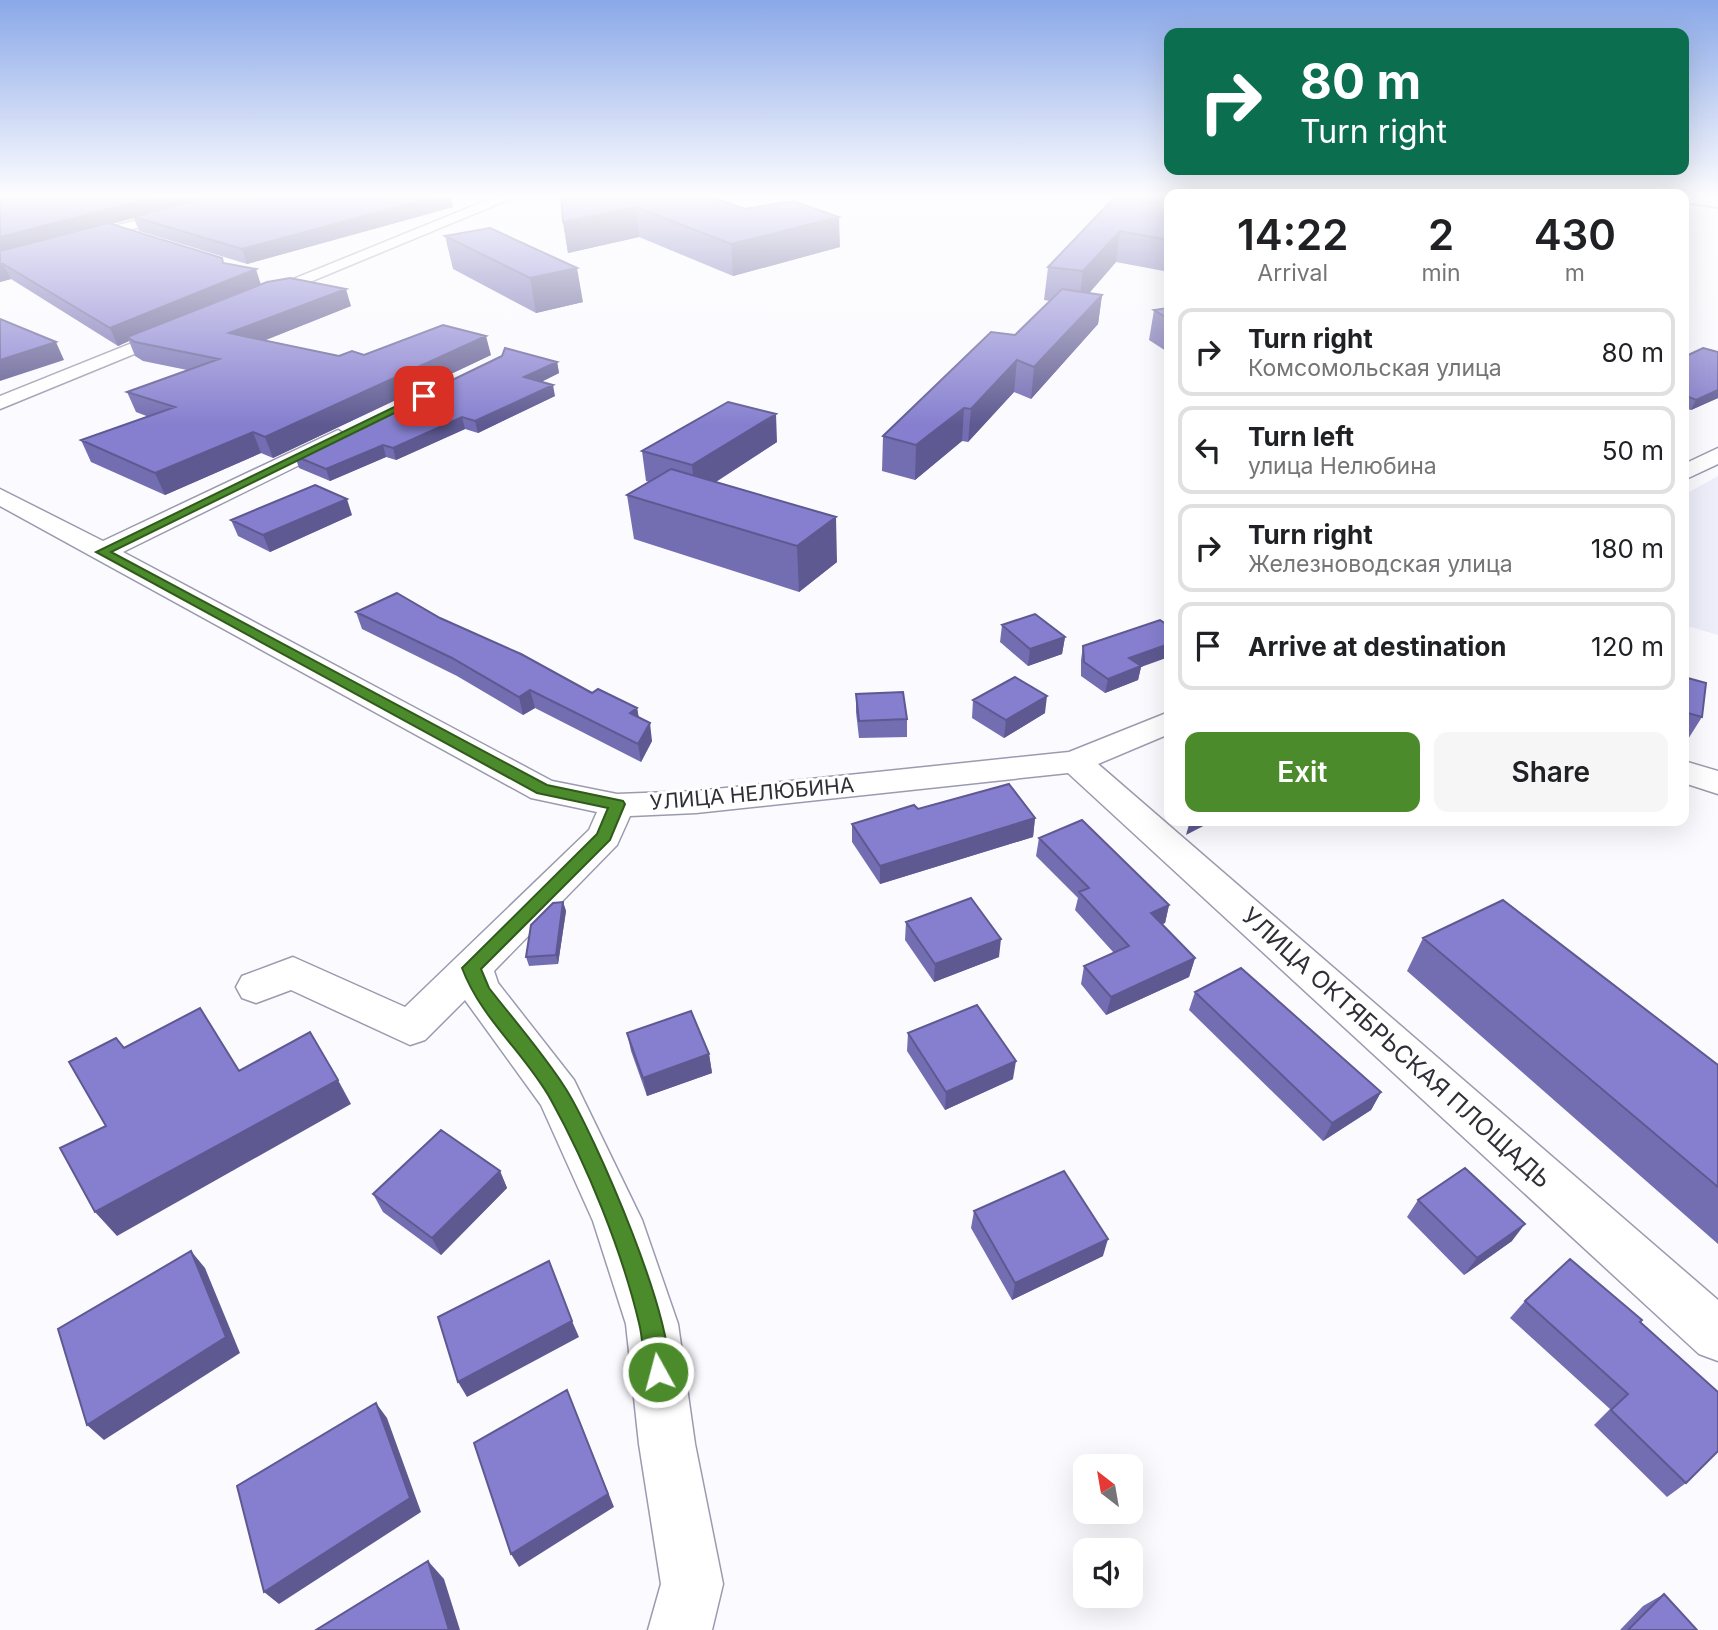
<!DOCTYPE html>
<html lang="en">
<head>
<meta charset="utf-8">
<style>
  body { margin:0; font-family:Inter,sans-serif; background:#f6f6f6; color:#202124; height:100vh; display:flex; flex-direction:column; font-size:26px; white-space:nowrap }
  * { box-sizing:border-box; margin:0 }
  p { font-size:23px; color:#757577 }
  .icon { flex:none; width:38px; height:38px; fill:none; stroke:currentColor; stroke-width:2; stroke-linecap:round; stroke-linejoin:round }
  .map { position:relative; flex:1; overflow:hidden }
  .panel { position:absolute; left:1164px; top:189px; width:525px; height:637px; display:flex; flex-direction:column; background:#fff; border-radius:14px; box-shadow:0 7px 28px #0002 }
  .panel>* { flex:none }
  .top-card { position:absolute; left:1164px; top:28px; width:525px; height:147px; border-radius:14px; box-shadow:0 7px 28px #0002; background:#0b6e4f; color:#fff; overflow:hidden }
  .needle { width:46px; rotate:329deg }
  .controls { position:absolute; left:1073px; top:1454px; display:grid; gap:14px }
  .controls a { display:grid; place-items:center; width:70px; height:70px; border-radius:14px; background:#fff; box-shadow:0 7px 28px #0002; font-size:35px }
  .pin { position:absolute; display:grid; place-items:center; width:60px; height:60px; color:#fff; margin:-30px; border-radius:14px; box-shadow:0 4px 10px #0006 }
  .me { position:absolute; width:77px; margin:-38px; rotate:353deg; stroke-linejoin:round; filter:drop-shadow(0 0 5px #0008) }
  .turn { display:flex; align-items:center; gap:24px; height:147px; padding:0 21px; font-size:32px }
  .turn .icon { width:91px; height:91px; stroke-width:2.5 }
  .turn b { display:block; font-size:49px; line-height:60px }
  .eta { display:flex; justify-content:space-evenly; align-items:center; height:119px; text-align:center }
  .eta b { font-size:42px; font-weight:600; line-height:49px }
  .button { display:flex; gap:14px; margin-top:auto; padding:14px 21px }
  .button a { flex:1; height:80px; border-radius:14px; background:#4c8b2c; color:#fff; font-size:28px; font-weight:600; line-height:80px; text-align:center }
  .button a+a { background:#f6f6f6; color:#202124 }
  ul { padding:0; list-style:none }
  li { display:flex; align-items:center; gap:21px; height:88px; margin:0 14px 10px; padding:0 7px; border:4px solid #e0e0e0; border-radius:14px }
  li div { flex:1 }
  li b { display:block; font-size:26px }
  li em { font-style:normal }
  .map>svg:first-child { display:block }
</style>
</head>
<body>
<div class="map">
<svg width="1718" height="1630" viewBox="0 0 1718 1630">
  <rect width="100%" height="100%" fill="#fafaff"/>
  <path fill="#eeeefa" d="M1718 476V635L1684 625V495Z"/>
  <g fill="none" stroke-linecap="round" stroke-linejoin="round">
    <defs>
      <path id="minor" d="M225 197H249L0 266V256Z
        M495 197H515L264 301 258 302 249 297Z
        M177 325 183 326 186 330 183 334 0 409V396Z
        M338 430 349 437 346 442 123 552 552 781 617 794 696 791 1069 752 1169 712V734L1098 764 1718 1300V1361L1699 1354 1068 773 696 813 630 816 617 845 494 971 498 983 574 1080 642 1220 678 1324 695 1444 723 1584 712 1630H648L661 1584 639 1444 626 1324 593 1221 541 1105 465 1000 425 1040 410 1045 291 990 256 1003 242 998 236 987 242 976 293 957 405 1007 589 830 597 812 531 798 0 506V489L103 541Z
        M1718 448V464L1684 480V464Z
        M1684 761 1718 771V794L1684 783Z"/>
      <path id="secondary" d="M1684 197H1718V207L1684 202Z"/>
    </defs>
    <use href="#minor" stroke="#9b9baf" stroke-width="3"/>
    <use href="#secondary" stroke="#9b9baf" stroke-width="4"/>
    <use href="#minor" fill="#fff" fill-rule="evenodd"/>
    <use href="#secondary" fill="#fff" fill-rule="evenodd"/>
  </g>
  <path fill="#736db2" d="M0 197H451L453 207 247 264 139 231 134 218 112 224 223 263 261 284 351 306 265 340 339 356 364 355H491L273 458 261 453 165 495 91 462 81 440 149 417 136 412 127 392 187 370 143 361 135 356 129 341 118 346 11 279 0 282Z
    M561 197H711L840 247 733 276 639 237 568 253 563 222Z
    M1169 197V272L1116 262 1089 293 1102 295 1098 324 1031 399 1014 392 968 442 962 441 915 480 882 471 883 436 1015 335 1050 301 1044 300 1048 267Z
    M445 236 583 302 536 313 453 269Z
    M1169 308V353L1149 340 1154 310Z
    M1684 357 1718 398 1691 410 1684 408Z
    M557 362 559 373 541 382 555 396 478 433 465 429 396 460 386 457 330 481 299 468 295 456Z
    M777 442 716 482 837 562 799 592 634 539 627 495 649 482 646 481 642 451Z
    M352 515 270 552 238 536 231 520Z
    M356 612 440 618 592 693 637 708 639 718 652 741 641 762 535 708 523 715 457 676 362 629Z
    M1002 625 1065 637 1062 654 1028 666 1000 642Z
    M1083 646 1141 667 1138 680 1105 693 1081 676V660Z
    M1684 677 1702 717 1685 744 1684 743Z
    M856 694 907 719V737L859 738 856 712Z
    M973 700 1045 713 1004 738 972 718Z
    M918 809 1035 818 1033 837 880 884 852 842V824Z
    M1039 838 1169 905 1165 923 1162 924 1195 958 1189 977 1106 1015 1081 984 1084 966 1114 953 1075 910 1078 898 1036 856Z
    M563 902 566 911 558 964 529 966 526 957Z
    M906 922 999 957 934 982 905 940Z
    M1423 938 1718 1065V1244L1407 971Z
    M1195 992 1381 1092 1371 1110 1323 1141 1189 1010Z
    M627 1033 709 1054 712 1073 647 1096 631 1051Z
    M908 1033 1013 1079 945 1110 907 1051Z
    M500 1171 507 1188 441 1255 383 1212 373 1194Z
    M1418 1200 1512 1241 1464 1275 1407 1217Z
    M974 1211 1103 1256 1012 1300 971 1228Z
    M1525 1301 1640 1322 1686 1483 1667 1497 1594 1425 1610 1409 1510 1318Z
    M1664 1594 1697 1630H1620L1643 1606Z"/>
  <path fill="#5e5991" d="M156 197H214L134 217V218L0 254V237Z
    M434 197H451L453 207 247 264 242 249Z
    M636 207 639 237 568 253 563 222Z
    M839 217 840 247 733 276 731 244Z
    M1120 231 1116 262 1079 305 1083 271Z
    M0 264H3L11 279 0 282Z
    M577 268 583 302 536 313 530 278Z
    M256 269 261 285 127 337 129 341 118 346 110 328Z
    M346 289 351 306 236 352 229 333Z
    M1102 295 1098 324 1031 399 1034 367Z
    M486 336 491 355 273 458 265 437Z
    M56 342 64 360 0 381V360Z
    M1017 360 1014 392 968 442 971 409Z
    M557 362 559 373 527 389 524 377Z
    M553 385 555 396 478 433 475 421Z
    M1718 390V398L1691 410 1696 400Z
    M964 408 962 441 915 480 916 445Z
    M776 414 777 442 695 495 692 465Z
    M462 417 465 429 396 460 393 448Z
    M253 432 261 453 165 495 155 473Z
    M383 445 386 457 330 481 326 469Z
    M347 499 352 515 270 552 263 535Z
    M836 517 837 562 799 592 797 546Z
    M1065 637 1062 654 1028 666 1030 649Z
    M1169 644V657L1141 667 1138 680 1105 693 1108 679 1129 658Z
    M530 690 535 708 523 715 519 697Z
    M1047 696 1045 713 1004 738 1006 720Z
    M637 708 640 726 630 713Z
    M650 723 652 741 641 762 638 744Z
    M1035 818 1033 837 880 884V866Z
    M1190 821H1213L1186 835Z
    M563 902 566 911 558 964 556 955Z
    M1169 905 1165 923 1146 931 1151 913Z
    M1001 939 999 957 934 982 935 964Z
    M1195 958 1189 977 1106 1015 1111 997Z
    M709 1054 712 1073 647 1096 643 1078Z
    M1016 1061 1013 1079 945 1110 946 1092Z
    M338 1080 351 1104 117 1236 95 1212Z
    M1381 1092 1371 1110 1323 1141 1332 1123Z
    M500 1171 507 1188 441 1255 432 1238Z
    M1525 1224 1512 1241 1464 1275 1477 1258Z
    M1108 1239 1103 1256 1012 1300 1015 1283Z
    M191 1251 205 1268 240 1353 104 1440 87 1425Z
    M572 1321 579 1337 467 1397 458 1382Z
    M567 1390 614 1507 519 1567 511 1554Z
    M376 1403 387 1418 421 1512 279 1604 264 1592Z
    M428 1561 444 1579 460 1630H449Z"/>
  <path fill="#867fcf" stroke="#5e5991" stroke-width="2" d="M0 197H156L0 237Z
    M204 197H434L242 249 134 217Z
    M561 197H711L745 209 793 201 839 217 731 244 636 207 563 222Z
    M1115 197H1169V240L1120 231 1083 271 1048 267Z
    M108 223 222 258 223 263 256 269 110 328 3 264H0V251Z
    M490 228 577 268 530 278 445 236Z
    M290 278 346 289 229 333 339 356 352 351 364 355 443 325 486 336 265 437 253 432 155 473 81 440 175 407 127 392 219 359 135 342 127 337 267 282Z
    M1062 289 1102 295 1034 367 1017 360 971 409 964 408 916 445 883 436 991 332 1015 335Z
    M1169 308V319L1154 310Z
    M0 319 56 342 0 360Z
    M505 348 557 362 524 377 553 385 475 421 462 417 393 448 383 445 326 469 295 456 502 356Z
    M1703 348 1718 352V390L1696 400 1684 395V357Z
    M728 402 776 414 692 465 642 451Z
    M671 469 836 517 797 546 627 495Z
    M315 485 347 499 263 535 231 520Z
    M397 593 440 618 521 654 592 693 598 689 637 708 630 713 650 723 638 744 530 690 519 697 452 658 356 612Z
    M1035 614 1065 637 1030 649 1002 625Z
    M1160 620 1169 626V644L1129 658 1141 666 1108 679 1084 662 1083 646Z
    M1015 677 1047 696 1006 720 973 700Z
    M1684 677 1706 683 1702 717 1684 712Z
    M903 692 907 719 859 721 856 694Z
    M1009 784 1035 818 880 866 852 824 914 805 918 809Z
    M1082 820 1169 905 1151 913 1195 958 1111 997 1084 966 1129 946 1079 892 1089 888 1039 838Z
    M971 898 1001 939 935 964 906 922Z
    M1503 900 1718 1065V1187L1423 938Z
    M563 902 556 955 526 957 531 925 553 903Z
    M1241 968 1381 1092 1332 1123 1195 992Z
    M977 1005 1016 1061 946 1092 908 1033Z
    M200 1008 239 1071 310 1032 338 1080 95 1212 60 1148 106 1126 69 1062 116 1038 124 1048Z
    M691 1011 709 1054 643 1078 627 1033Z
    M441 1130 500 1171 432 1238 373 1194Z
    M1465 1168 1525 1224 1477 1258 1418 1200Z
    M1064 1171 1108 1239 1015 1283 974 1211Z
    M191 1251 226 1337 87 1425 58 1329Z
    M1570 1259 1642 1320 1640 1322 1718 1392V1451L1686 1483 1611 1410 1628 1394 1525 1301Z
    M549 1261 572 1321 458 1382 438 1317Z
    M567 1390 608 1494 511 1554 474 1443Z
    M376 1403 410 1498 264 1592 237 1486Z
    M428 1561 449 1630H316Z
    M1664 1594 1697 1630H1628Z"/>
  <linearGradient id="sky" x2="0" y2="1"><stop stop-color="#8aa8e8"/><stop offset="0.46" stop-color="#fdfdff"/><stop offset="1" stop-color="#fdfdff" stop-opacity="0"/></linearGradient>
  <rect width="1718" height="425" fill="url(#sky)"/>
  <path fill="#4c8b2c" stroke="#315a1d" stroke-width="2" d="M421 394 429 396 111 552 547 785 623 801 625 804 610 840 481 969 489 988C514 1020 542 1052 564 1086 592 1128 684 1338 667 1381L658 1385 649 1381C642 1363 644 1342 639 1323 622 1251 587 1165 551 1100 525 1053 481 1019 462 968L597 834 608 808 537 793 96 552Z"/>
  <g text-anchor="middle" stroke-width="6" stroke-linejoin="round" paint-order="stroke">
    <g font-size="21" fill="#2f2f37" stroke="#fff">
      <text transform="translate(752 794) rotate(-5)" y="7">УЛИЦА НЕЛЮБИНА</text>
    </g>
    <g font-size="24" fill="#2f2f37" stroke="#fff">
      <text transform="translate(1396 1048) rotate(42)" y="8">УЛИЦА ОКТЯБРЬСКАЯ ПЛОЩАДЬ</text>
    </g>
  </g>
</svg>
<div class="controls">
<a><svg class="needle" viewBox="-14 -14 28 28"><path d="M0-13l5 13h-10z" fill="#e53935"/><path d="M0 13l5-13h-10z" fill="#757577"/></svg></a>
<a><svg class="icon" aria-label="sound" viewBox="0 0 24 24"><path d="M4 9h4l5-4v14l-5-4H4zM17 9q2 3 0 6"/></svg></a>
</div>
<div class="pin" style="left:424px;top:396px;background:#d93025"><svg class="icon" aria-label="arrive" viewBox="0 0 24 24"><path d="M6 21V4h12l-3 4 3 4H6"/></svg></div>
<svg class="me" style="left:658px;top:1372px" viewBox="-20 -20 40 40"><circle r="17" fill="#4c8b2c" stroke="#fff" stroke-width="3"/><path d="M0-11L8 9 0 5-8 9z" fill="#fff"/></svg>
<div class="top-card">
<div class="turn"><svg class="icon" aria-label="right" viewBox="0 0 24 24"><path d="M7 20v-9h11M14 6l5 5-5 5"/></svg><div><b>80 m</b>Turn right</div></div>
</div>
<section class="panel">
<div class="eta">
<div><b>14:22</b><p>Arrival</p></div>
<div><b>2</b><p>min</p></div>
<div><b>430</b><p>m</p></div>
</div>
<ul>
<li><svg class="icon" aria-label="right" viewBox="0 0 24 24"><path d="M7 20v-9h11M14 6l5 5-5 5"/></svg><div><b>Turn right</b><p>Комсомольская улица</p></div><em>80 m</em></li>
<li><svg class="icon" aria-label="left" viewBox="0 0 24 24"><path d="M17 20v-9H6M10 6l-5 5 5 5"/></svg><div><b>Turn left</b><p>улица Нелюбина</p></div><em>50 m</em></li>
<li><svg class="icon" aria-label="right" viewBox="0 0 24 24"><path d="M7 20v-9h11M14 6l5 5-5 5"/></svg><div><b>Turn right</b><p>Железноводская улица</p></div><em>180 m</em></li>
<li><svg class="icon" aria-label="arrive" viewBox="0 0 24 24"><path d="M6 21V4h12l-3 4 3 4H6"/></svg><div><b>Arrive at destination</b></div><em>120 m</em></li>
</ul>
<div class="button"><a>Exit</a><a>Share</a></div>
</section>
</div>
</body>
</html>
